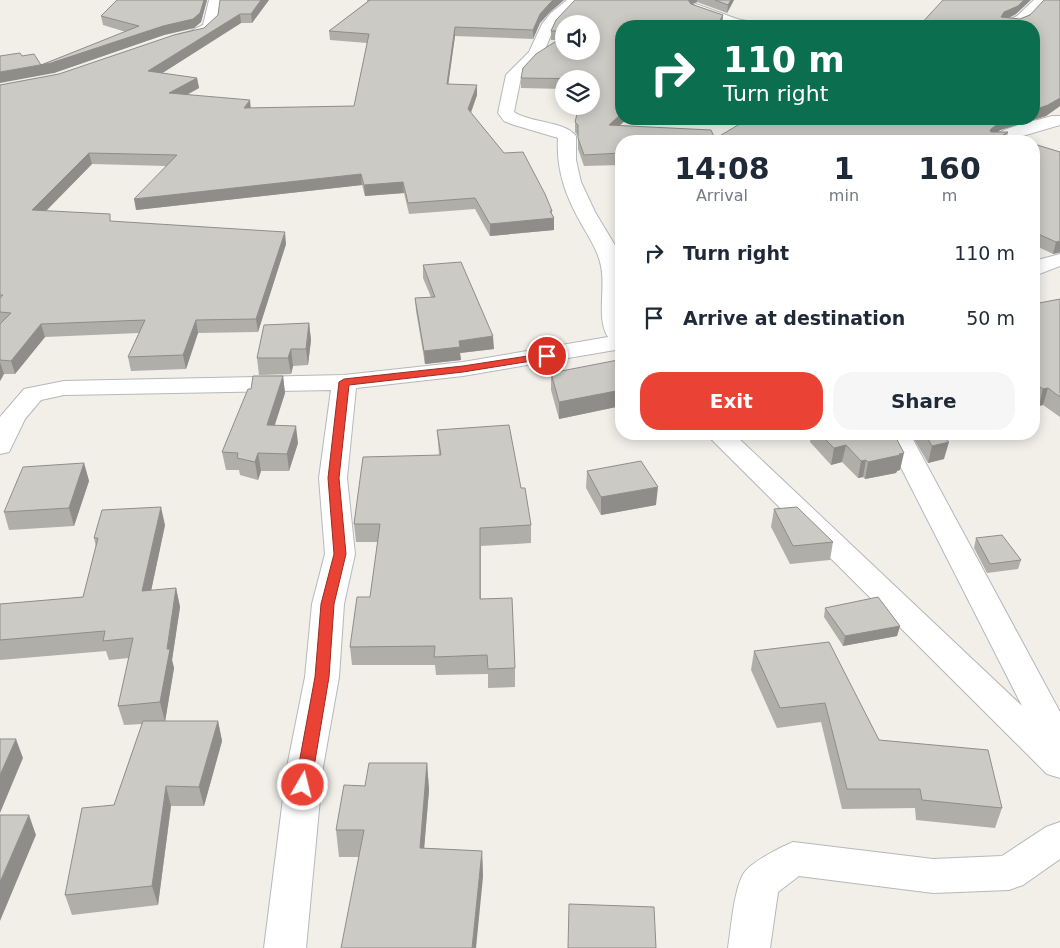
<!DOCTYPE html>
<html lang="en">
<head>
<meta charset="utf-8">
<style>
  body { margin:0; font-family:"DejaVu Sans",sans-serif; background:#f6f6f7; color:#1f2937; height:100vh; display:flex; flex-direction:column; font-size:19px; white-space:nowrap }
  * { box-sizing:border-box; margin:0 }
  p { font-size:16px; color:#747a83 }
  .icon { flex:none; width:28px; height:28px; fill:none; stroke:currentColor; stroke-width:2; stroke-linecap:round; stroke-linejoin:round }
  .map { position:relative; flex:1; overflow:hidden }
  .sheet { position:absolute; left:615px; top:135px; width:425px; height:305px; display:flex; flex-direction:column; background:#fff; border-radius:20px; box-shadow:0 2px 12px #0003 }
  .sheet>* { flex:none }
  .hud { position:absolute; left:615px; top:20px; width:425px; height:105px; border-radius:20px; box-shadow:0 2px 12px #0003; background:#0b6e4f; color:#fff; overflow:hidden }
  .buttons { position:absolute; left:555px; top:15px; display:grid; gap:10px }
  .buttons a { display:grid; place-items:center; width:45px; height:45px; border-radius:50%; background:#fff; box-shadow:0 2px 12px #0003; font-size:25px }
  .pin { position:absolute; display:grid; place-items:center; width:42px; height:42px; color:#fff; margin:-21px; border:2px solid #fff; border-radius:50%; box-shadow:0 1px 5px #0007 }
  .me { position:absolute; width:55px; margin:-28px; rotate:8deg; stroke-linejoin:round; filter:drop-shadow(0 0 4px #0008) }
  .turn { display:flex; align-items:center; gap:18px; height:105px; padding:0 25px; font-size:22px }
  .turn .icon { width:65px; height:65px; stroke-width:2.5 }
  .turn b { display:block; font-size:35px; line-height:42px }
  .eta { display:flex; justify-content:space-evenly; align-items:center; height:85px; text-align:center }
  .eta b { font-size:30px; font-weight:700; line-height:35px }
  .button { display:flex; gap:10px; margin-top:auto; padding:10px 25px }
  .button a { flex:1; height:58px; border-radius:20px; background:#ea4335; color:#fff; font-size:20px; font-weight:700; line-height:58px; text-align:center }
  .button a+a { background:#f6f6f7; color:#1f2937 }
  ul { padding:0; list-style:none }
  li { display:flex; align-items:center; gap:15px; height:65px; padding:0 25px }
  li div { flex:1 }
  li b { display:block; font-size:19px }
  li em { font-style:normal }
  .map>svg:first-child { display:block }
</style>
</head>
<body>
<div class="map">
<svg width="1060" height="948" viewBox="0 0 1060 948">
  <rect width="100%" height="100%" fill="#f1efe8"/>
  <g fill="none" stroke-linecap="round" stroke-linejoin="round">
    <defs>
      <path id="street" d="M209 0H221C215 22 220 32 193 39 186 41 180 44 173 42L171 39 173 36 191 31 203 25Z
        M567 0H581L554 28 543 54 521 77 514 112C530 123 565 121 576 136V160L581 182 595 212 616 247 621 262V349L463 376 356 388 347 478 355 554 344 604 339 677 323 767 306 948H264L287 767 305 677 312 604 325 554 319 478 331 390 64 395 41 400 25 419 9 452 0 454V417L24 389 64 381 344 375 463 362 608 337C596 318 606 289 601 266 598 251 590 239 582 225 566 197 556 171 558 138L511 124 504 121 498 113 506 75 529 52 542 24 551 13Z
        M1034 0H1047L1027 22 1018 26H1001L1003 23 1017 16Z
        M696 4 737 19 756 23 758 26H733L691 11 689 8Z
        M1052 116H1060V125L1019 137 1010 141H989C999 127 1036 121 1052 116Z
        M1060 254V266L1034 276V261Z
        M706 434H734L1022 706 884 434H910L1060 712V778L1047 774Z
        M1060 822V859L1023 885 1009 890 933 893 799 876 778 892 770 948H728C731 929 734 888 744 873 751 862 781 847 793 842L933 859 1002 856 1046 827Z"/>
    </defs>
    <use href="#street" stroke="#b5b8bc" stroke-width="2"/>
    <use href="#street" fill="#fff" fill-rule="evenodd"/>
  </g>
  <path fill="#afaea9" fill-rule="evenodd" d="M117 0H207L201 22 194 28 164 35 54 73 22 56 41 65 126 32 103 25 101 16Z
    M269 0 252 23H241L162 73 197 78 199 88 187 95 251 108 354 106 367 43 330 40 329 31 367 2V0H564L550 12 540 23 533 39 455 36 448 84 477 95 471 113 552 211V214L554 218V230L490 236 475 209 409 214 404 193 365 196 362 185 136 210 166 166 92 164 46 211 111 221 286 244 258 332 198 333 186 369 131 371 128 357 139 333 45 337 15 374H4L0 381V85L59 74 204 28Z
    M575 0H734L727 13 697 2 692 4 723 15 722 24 721 26H621L620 125 621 141V165L584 166 578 149V136L575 132V122L591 79H564V89L521 88V78L557 40H551V31ZM564 24 591 51H564Z
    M1060 0V106L1046 116 1000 130 998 132H1008L1007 136 1023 141H717L718 137 1034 119V26H919L1016 14 1009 18 1020 19Z
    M1034 144 1060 152V253L1053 254 1034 245Z
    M423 265 494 349 460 353 461 360 425 364 416 311 415 298 431 297 423 278Z
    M1060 299V417L1043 405 1039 406 1034 402V304Z
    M309 323 311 340 308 365 293 366 291 374 259 375 257 358Z
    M621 363V406L559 419 551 390V373Z
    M283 376 285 393 275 425 298 443 289 471H261L258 480 240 475 239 470H226L222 452 251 389Z
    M437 430 521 488 531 525V543L481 546V599L515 668V687L488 688V674L436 675 435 665H352L350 647 370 597 378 542H356L354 524 439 455Z
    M811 434H894L900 470 897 471 896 473 865 479 863 477 858 478 842 462 831 465 810 442Z
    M911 434H939L944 459 928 463Z
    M84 463 89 481 74 526 9 530 4 512Z
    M587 471 656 505 601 515 586 488Z
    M774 509 833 542 830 560 790 564 771 527Z
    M165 525 151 591 176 588 180 607 172 660 174 668 165 721H218L222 741 204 806H171L158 905 72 915 65 895 114 805 142 724 124 725 118 706 129 658 109 660 106 651 0 660V604L83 597 96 547 94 538Z
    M976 538 1021 560 1018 569 987 573 974 548Z
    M825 608 900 626 897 636 843 646 824 617Z
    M754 651 879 740 1002 808 995 828 916 820 915 808 842 809 821 722 777 728 751 670Z
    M427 763 429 790 424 848 482 851 483 877 359 857H339L336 830 365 786Z"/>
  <path fill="#8f8d8a" d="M204 0H207L201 22 194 28 164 35 54 73 0 83V72L51 63Z
    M261 0H269L252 23 251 14Z
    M553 0H564L550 12 540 23 533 39V30L540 14 550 3Z
    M688 0H697V2L688 6Z
    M731 0H734L727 13 728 5Z
    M1024 0H1031L1016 14 1002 21 1001 17 1004 12Z
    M240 14 241 23 150 81 148 71Z
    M723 15 722 24 721 26H717Z
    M455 27V36L447 94V84Z
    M197 78 199 88 171 103 169 93Z
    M477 85V95L468 120V109Z
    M1060 98V106L1046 116 1000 130 987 141 990 130 1002 120 1005 119H1034V110Z
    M250 100 251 110 244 108Z
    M621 114V119H627L608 136 609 125Z
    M89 153 92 164 35 222 32 210Z
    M361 174 362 185 136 210 134 199Z
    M403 182 404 193 365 196 364 185Z
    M554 218V230L490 236V224Z
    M285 232 286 244 258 332 256 319Z
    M1060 241V252L1053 254 1056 242Z
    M196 320 198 333 186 369 183 355Z
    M309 323 311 340 308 365 306 349Z
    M41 324 45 337 15 374 11 361Z
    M493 336 494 349 460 353 461 360 425 364 424 351 459 341Z
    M291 349 293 366 291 374 288 358Z
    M0 362 4 374 0 381Z
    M283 376 285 393 269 442 267 425Z
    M1048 388 1043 405 1039 406 1043 389Z
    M621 390V406L559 419V402Z
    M296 426 298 443 289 471 287 454Z
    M949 442 944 459 928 463 932 446Z
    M846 445 842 462 831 465 834 448Z
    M258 453 261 471 258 480 255 462Z
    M904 453 900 470 897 471 896 473 865 479 868 462Z
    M866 460 863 477 858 478 861 461Z
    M84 463 89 481 74 526 69 508Z
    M658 487 656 505 601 515V497Z
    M161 507 165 525 147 610 142 591Z
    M176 588 180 607 172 660 174 668 165 722 160 702Z
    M900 626 897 636 843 646 845 636Z
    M218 721 222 741 204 806 199 787Z
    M16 739 23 758 0 813V775Z
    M427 763 429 790 422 874 420 848Z
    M166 786 171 806 158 905 152 886Z
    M29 815 36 835 0 921V882Z
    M482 851 483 877 476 948H472Z"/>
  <path fill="#cccac5" stroke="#8f8d8a" d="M117 0H204L200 13 193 19 163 26 51 63 0 72V56L20 53 22 56 34 54 41 65 139 26 101 16Z
    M220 0H261L251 14H240L148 71 197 78 169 93 250 100 244 108 354 106 369 34 329 31 370 0H553L550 3 540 14 533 30 455 27 447 84 477 85 468 109 504 153 523 152 545 194 552 211H550L554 218 490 224 475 198 408 203 403 182 364 185 361 174 134 199 177 155 89 153 32 210 110 214V221L285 232 256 319 196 320 183 355 128 357 145 320 41 324 11 361 0 360V324L11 313 0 312V298L3 295H0V85L59 74 174 35 204 28 218 15Z
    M575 0H688L691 4 723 15 717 26H621V114L609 125 711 130 716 141H621V153L584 155 578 138V125L575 122 579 106H591V79L521 78 523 68 536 54 564 36V51H591V24H564V31H551L556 20Z
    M715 0H731L728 5Z
    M943 0H1024L1018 6 1004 12 1001 17 1020 19 1030 15 1044 0H1060V98L1048 105 1034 110V62L1037 60 1034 59V26H919Z
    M748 119H1005L1002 120 990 130 991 132H1008L1003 135 1023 141H723L718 137Z
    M1034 144 1060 152V241L1056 242 1034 232Z
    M461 262 493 336 459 341 460 347 424 351 415 298 435 297 423 265Z
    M1060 299V397L1048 388 1043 389 1034 383V304Z
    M309 323 306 349H291L288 358H257L264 325Z
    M618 360 621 363V390L559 402 551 373Z
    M253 376H283L267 425 296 426 287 454 258 453 255 462 237 458 238 453 222 452 248 389H251Z
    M509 425 521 488H525L531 525 480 528V599L512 598 515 668 488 669 487 655 434 657 435 646 350 647 357 597H370L380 524H354L363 457 441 455 437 430Z
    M820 434H894L904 453 899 454 900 455 868 462 866 460 861 461 846 445 834 448Z
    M925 434H939L949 442 932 446Z
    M641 461 658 487 601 497 587 471Z
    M84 463 69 508 4 512 23 467Z
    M161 507 142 591 176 588 167 649H170L160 702 118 706 133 638 103 641 105 631 0 640V604L83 597 98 538H94L102 510Z
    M797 507 833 542 793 546 774 509Z
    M1002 535 1021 560 990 564 976 538Z
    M878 597 900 626 845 636 825 608Z
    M829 642 879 740 988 750 1002 808 922 800 920 789H847L825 703 780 708 754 651Z
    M143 721H218L199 787 166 786 152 886 65 895 82 808 114 805Z
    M0 739H16L0 775Z
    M369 763H427L420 848 482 851 472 948H341L364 830H336L344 785 365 786Z
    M0 815H29L0 882Z
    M569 904 654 907 656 948H568Z"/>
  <path fill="#ea4335" stroke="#982c22" d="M547 353 550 354V358L463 372 349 385 339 478 346 554 334 604 329 677 311 785 309 789 303 791 298 789 295 785 315 677 321 604 334 554 328 478 339 382 344 379 463 366Z"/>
</svg>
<div class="buttons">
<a><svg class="icon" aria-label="sound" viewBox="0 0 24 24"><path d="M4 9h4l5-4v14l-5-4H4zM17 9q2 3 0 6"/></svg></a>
<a><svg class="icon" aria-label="layers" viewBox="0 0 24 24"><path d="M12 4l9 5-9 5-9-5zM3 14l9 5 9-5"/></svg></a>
</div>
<div class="pin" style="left:547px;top:356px;background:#d93025"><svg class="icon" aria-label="arrive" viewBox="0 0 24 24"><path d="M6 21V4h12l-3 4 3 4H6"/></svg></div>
<svg class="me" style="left:303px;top:785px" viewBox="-20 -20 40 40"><circle r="17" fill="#ea4335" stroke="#fff" stroke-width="3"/><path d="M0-11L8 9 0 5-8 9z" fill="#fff"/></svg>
<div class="hud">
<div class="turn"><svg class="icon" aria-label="right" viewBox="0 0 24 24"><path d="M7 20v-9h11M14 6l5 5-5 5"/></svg><div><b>110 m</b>Turn right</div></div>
</div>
<section class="sheet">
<div class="eta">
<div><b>14:08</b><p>Arrival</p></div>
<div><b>1</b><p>min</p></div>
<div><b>160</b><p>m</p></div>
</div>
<ul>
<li><svg class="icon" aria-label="right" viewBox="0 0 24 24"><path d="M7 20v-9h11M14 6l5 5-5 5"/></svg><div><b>Turn right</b></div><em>110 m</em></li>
<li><svg class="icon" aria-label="arrive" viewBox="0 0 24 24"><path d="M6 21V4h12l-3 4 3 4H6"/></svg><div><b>Arrive at destination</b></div><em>50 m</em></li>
</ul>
<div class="button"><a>Exit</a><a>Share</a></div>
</section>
</div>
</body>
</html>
